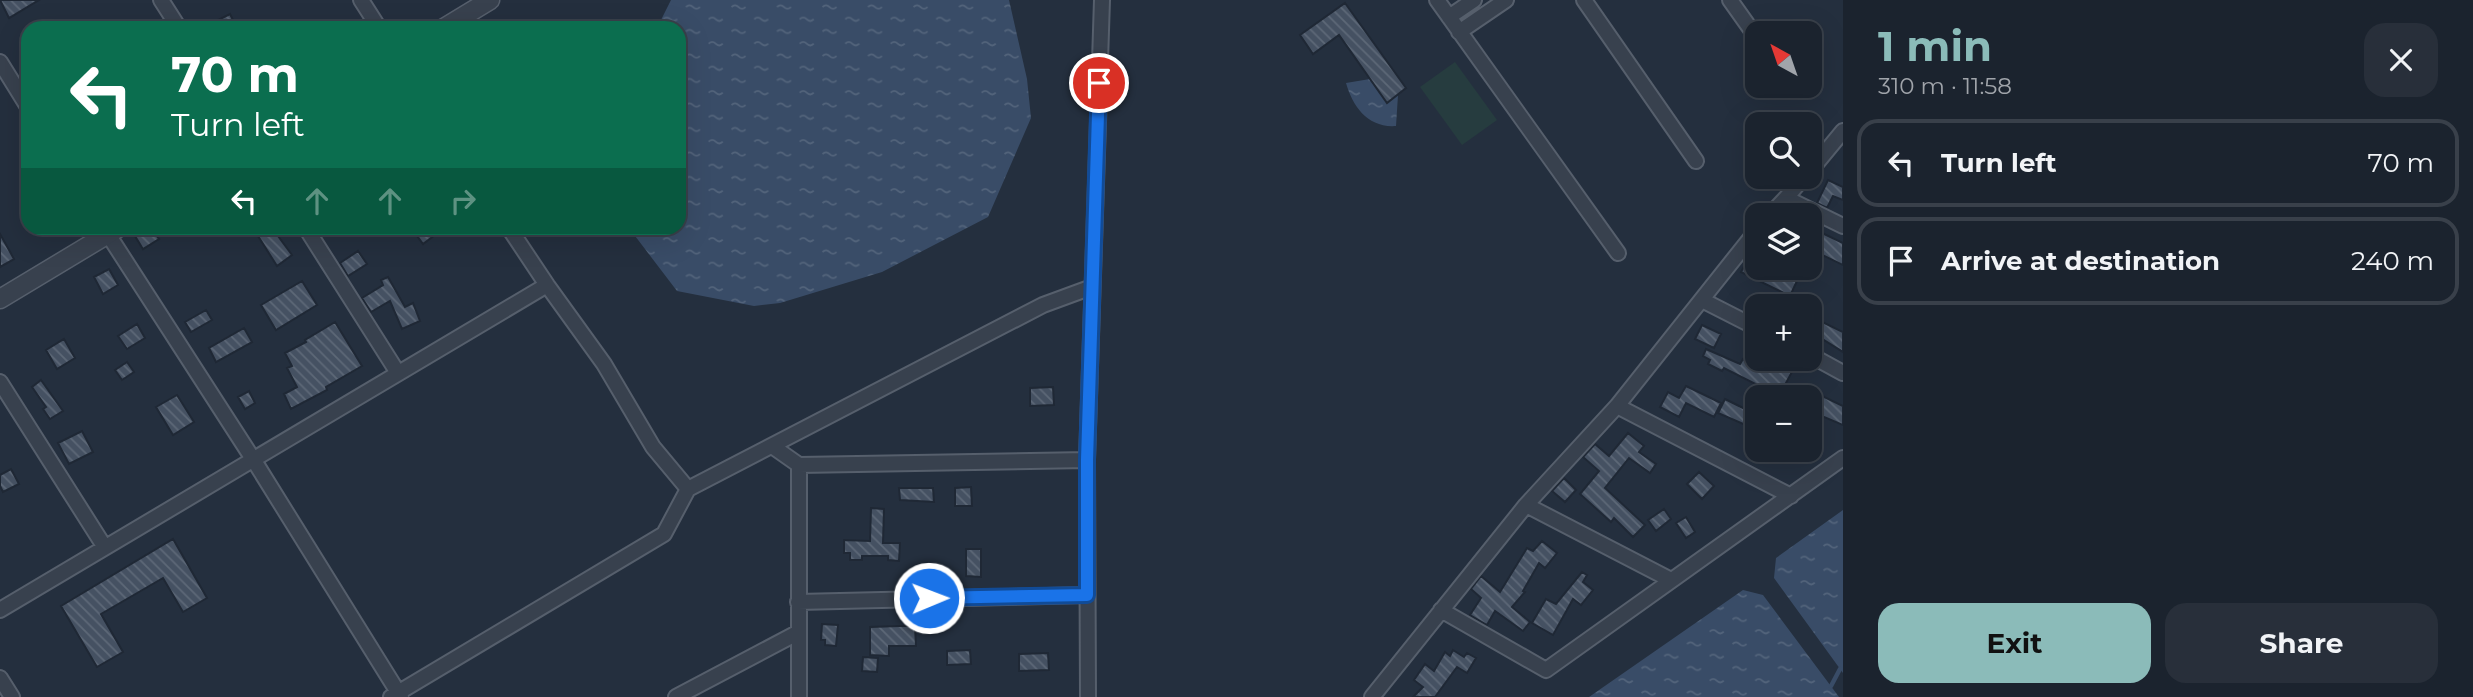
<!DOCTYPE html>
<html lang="en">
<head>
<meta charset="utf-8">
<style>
  body { margin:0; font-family:Montserrat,sans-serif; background:#282f3a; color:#f1f3f6; height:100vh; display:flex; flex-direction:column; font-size:26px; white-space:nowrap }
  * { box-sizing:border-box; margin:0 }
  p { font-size:23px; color:#a0a4aa }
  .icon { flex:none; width:38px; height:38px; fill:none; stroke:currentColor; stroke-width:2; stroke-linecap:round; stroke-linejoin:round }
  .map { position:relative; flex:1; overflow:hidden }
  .details { display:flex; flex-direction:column; background:#1b232e; width:630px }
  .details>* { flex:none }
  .top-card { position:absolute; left:21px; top:21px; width:665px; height:214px; border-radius:21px; box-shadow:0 7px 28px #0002,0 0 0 2px #39404a; background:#0b6e4f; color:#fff; overflow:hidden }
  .needle { width:46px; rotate:320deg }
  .tools { position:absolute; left:1745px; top:21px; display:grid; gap:14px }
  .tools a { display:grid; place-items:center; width:77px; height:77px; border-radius:14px; background:#1b232e; box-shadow:0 7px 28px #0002,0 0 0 2px #39404a; font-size:35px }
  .pin { position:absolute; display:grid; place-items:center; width:60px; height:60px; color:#fff; margin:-30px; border:4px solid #fff; border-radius:50%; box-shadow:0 2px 7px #0007 }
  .me { position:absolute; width:77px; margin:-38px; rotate:89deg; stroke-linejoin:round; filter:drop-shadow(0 0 5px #0008) }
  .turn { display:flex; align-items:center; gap:24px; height:147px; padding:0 35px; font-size:32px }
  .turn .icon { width:91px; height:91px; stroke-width:2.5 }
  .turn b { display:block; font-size:49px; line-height:60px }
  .lanes { display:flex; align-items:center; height:66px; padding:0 35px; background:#0003; justify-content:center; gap:35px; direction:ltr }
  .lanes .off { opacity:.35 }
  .round { display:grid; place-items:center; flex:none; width:74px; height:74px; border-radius:21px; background:#282f3a }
  .summary { display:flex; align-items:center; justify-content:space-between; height:119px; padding:0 35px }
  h1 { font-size:42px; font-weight:700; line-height:52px; color:#8bbbb9 }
  .primary-button { display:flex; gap:14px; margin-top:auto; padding:14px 35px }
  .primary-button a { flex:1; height:80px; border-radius:21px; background:#8bbbb9; color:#111; font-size:28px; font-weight:700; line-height:80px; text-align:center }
  .primary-button a+a { background:#282f3a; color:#f1f3f6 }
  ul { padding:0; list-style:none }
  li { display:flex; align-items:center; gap:21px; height:88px; margin:0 14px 10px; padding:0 21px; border:4px solid #39404a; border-radius:21px }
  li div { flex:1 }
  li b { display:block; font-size:26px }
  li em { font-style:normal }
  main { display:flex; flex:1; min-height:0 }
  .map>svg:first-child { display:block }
</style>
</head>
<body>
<main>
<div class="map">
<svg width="1843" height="697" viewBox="0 0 1843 697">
  <defs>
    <pattern id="water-ripples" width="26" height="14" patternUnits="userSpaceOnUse" patternTransform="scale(1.75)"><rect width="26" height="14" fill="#394c67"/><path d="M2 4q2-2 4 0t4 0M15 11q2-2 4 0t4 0" fill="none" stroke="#53647b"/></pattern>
    <pattern id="building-back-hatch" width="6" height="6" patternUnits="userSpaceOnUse" patternTransform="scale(1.75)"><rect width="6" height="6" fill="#455162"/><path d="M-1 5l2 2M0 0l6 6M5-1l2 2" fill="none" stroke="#5d6877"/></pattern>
  </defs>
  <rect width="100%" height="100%" fill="#242f3e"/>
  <path fill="#263c3f" d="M1455 62 1497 120 1462 145 1420 87Z"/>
  <path fill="url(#water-ripples)" d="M671 0H1009L1027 79 1031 118 988 217 882 272 780 303 754 306 677 291 629 228H679V28H657Z
    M1370 79 1387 103 1398 95 1396 126C1368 128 1353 107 1346 83Z
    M1843 510V673L1774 578 1776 558Z
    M1743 590 1763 595 1839 697H1589Z"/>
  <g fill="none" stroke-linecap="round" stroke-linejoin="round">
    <path stroke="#394c67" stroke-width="4.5" d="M1831 686 1840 669"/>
  </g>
  <path fill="url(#building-back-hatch)" stroke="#1f2835" stroke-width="2" d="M0 0H39L9 18Z
    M1345 3 1406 88 1387 103 1339 35 1313 54 1300 35Z
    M230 14 237 28H202Z
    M1828 180 1843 187V200L1833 196 1827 208 1817 203Z
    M130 228H151L159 239 143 249Z
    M253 228H272L292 255 277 266Z
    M423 228H444L423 244 415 233Z
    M1818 231 1843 243V265L1810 249Z
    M0 234 14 259 0 267Z
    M358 251 367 264 348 276 340 263Z
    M1748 259 1757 263V268H1765L1781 276 1786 268H1803L1790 296 1741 272Z
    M109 269 118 285 103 294 94 277Z
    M388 277 405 307 413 303 420 321 402 329 390 301 371 312 362 298 383 285 381 280Z
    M302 281 317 305 276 330 261 305Z
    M206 310 212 320 191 332 185 322Z
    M1810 316 1843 332V352L1819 337 1815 347 1810 345Z
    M335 322 362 366 326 387 327 390 291 409 284 394 297 387 287 368 292 366 285 353 306 342 305 340Z
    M137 324 145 338 127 349 118 336Z
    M1702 325 1721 334 1714 348 1695 339Z
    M244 328 252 342 216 362 209 348Z
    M64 339 75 358 57 369 46 350Z
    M1706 349 1740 364 1743 359 1765 371 1772 359 1793 370 1779 396 1724 368 1722 371 1708 364 1710 360 1703 356Z
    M127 362 134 372 122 380 115 370Z
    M41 380 63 411 50 419 43 409 46 407 32 387Z
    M1686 386 1721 403 1714 417 1686 403 1679 417 1660 407 1668 392 1679 398Z
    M1053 387 1054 405 1030 406V388Z
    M249 391 255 403 245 409 238 397Z
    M1816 393 1843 406V425L1810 411V402Z
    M177 395 194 422 173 435 156 407Z
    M1725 399 1745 409 1746 406 1757 410V430L1718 413Z
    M82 431 93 452 69 464 58 443Z
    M1628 433 1644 446 1639 452 1656 464 1650 473 1629 458 1605 488 1645 525 1633 537 1614 518 1611 522 1580 494 1599 471 1583 457 1595 444 1609 456Z
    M11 469 19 484 3 492 0 486V475Z
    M1699 472 1714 486 1702 499 1687 484Z
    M1564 478 1576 490 1565 502 1552 491Z
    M971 487 972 506H955V488Z
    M899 488H933L934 502 900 500Z
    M871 508 884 509 883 543H900L899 561 888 560V556H862V560H850V553H844V540L870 541Z
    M1664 509 1671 519 1656 531 1648 520Z
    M1686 517 1695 532 1686 538 1676 523Z
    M173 539 207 598 183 612 163 578 101 614 123 652 97 667 61 606Z
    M1542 541 1557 553 1545 568 1539 563 1523 591 1525 592 1512 607 1530 622 1523 631 1495 611 1487 625 1470 615 1481 598 1471 589 1481 576 1500 592 1527 548 1533 551Z
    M966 549H981V577L966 576Z
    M1582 572 1587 575 1583 582 1593 590 1581 605 1573 599 1553 635 1532 623 1546 599 1556 604Z
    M822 624 838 625 836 646 825 645V640H821Z
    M899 626H915L916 646H889V656L870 655V627Z
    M970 650 971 664 947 665V651Z
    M1453 650 1464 657 1467 653 1476 658 1467 673 1457 667 1435 697H1413L1423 687 1414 680 1425 664 1434 671 1445 652 1450 656Z
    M1048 653 1049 670 1019 671V654Z
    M863 657 878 658 877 672 862 671Z"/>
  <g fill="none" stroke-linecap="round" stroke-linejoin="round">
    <defs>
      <path id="minor" d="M161 0 179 28
        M361 0 379 28
        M1437 0 1618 253
        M1584 0 1696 161
        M1730 0 1757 38
        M1449 17 1474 0
        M1459 32 1506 0
        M0 62 28 107
        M1810 171 1843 131
        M1786 198 1804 177
        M1770 215 1786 198 1843 226
        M104 228 253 459 401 697
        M306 228 398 373
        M509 228 547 285 604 364 653 447 688 489
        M1702 300 1757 328
        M1810 355 1843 373
        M0 382 104 546
        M1617 406 1791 496
        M772 446 799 465 1087 460
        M799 465V697
        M1526 505 1671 580
        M798 602 1087 595
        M0 610 547 285
        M1441 610 1546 670 1843 458
        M0 678 12 697
        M391 697 664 534 688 489 1043 305 1092 287
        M676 697 799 632
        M1088 697 1087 460 1102 0
        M1372 697 1526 505 1617 406 1757 230"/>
      <path id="tertiary" d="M444 28 490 0
        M0 299 118 228"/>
    </defs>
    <use href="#minor" stroke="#565f6c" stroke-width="18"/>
    <use href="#tertiary" stroke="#565f6c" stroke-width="21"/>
    <use href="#minor" stroke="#38414e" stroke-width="14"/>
    <use href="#tertiary" stroke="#38414e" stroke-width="18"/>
  </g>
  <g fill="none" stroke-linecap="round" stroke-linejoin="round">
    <defs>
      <path id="route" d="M929 598 1087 595V460L1099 83"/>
    </defs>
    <use href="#route" stroke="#114b97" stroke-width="18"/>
    <use href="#route" stroke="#1a73e8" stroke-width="12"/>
  </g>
</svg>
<div class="tools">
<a><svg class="needle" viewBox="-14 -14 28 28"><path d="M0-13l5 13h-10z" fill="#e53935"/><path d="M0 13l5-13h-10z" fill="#a0a4aa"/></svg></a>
<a><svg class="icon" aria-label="search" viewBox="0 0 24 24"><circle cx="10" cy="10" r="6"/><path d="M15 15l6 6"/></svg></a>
<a><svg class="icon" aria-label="layers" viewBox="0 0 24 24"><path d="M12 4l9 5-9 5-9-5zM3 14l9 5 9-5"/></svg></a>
<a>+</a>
<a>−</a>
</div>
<div class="pin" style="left:1099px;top:83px;background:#d93025"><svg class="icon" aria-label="arrive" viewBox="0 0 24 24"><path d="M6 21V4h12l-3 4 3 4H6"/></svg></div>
<svg class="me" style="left:929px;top:598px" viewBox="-20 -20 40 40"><circle r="17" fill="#1a73e8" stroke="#fff" stroke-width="3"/><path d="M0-11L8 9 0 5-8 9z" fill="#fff"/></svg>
<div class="top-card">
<div class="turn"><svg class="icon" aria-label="left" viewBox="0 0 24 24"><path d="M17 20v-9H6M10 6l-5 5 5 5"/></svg><div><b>70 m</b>Turn left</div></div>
<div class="lanes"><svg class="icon" aria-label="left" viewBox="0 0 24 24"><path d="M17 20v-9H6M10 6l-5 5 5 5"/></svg><svg class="icon off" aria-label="ahead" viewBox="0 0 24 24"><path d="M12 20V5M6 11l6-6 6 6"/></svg><svg class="icon off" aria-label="ahead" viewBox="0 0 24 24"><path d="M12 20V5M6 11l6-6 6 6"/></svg><svg class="icon off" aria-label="right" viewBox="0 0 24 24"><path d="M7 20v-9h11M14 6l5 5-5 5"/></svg></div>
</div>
</div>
<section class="details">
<div class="summary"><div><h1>1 min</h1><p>310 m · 11:58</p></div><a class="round"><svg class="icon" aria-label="close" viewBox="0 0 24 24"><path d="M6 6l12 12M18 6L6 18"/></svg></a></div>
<ul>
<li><svg class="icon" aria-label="left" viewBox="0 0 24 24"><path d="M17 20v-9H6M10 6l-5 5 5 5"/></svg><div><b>Turn left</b></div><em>70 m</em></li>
<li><svg class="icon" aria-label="arrive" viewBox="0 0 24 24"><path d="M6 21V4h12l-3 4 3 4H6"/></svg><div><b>Arrive at destination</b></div><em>240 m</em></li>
</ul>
<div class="primary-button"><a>Exit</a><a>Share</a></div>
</section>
</main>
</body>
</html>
